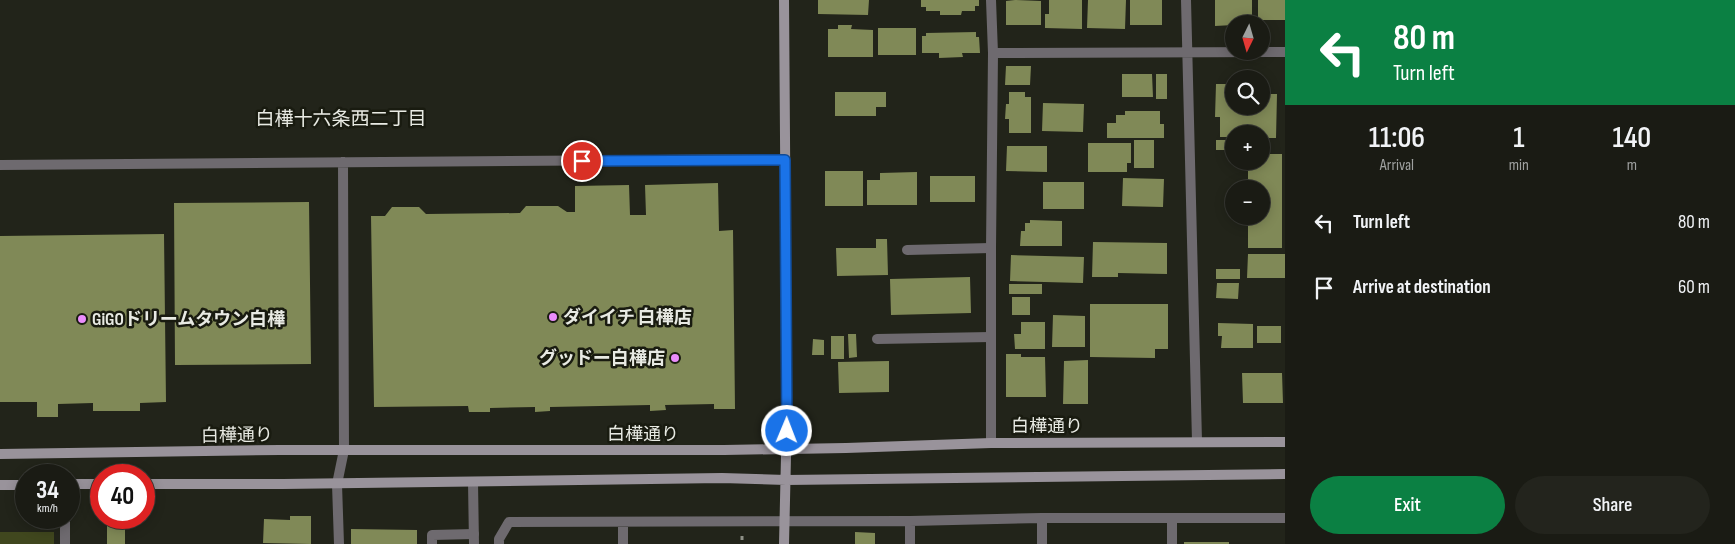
<!DOCTYPE html>
<html lang="en">
<head>
<meta charset="utf-8">
<style>
  body { margin:0; font-family:"Sofia Sans Condensed","Noto Sans JP",sans-serif; background:#23241d; color:#f1f3f6; height:100vh; display:flex; flex-direction:column; font-size:19px; white-space:nowrap }
  * { box-sizing:border-box; margin:0 }
  p { font-size:16px; color:#9fa1a0 }
  .icon { flex:none; width:28px; height:28px; fill:none; stroke:currentColor; stroke-width:2; stroke-linecap:round; stroke-linejoin:round }
  .map { position:relative; flex:1; overflow:hidden }
  .drawer { display:flex; flex-direction:column; background:#1a1b14; width:450px }
  .drawer>* { flex:none }
  .guide { background:#0b8043; color:#fff; overflow:hidden }
  .needle { width:32px; rotate:185deg }
  .buttons { position:absolute; left:1225px; top:15px; display:grid; gap:10px }
  .buttons a { display:grid; place-items:center; width:45px; height:45px; border-radius:50%; background:#1a1b14; box-shadow:0 2px 12px #0003,0 0 0 1px #383934; font-size:25px }
  .speed { position:absolute; left:15px; top:464px; display:flex; gap:10px; font-size:25px; font-weight:700; text-align:center }
  .speed>* { display:grid; place-content:center; width:65px; height:65px; border-radius:50%; background:#1a1b14; box-shadow:0 2px 12px #0003,0 0 0 1px #383934; line-height:1 }
  .speed small { font-size:12px; font-weight:400 }
  .speed .limit { border:8px solid #d22; background:#fff; color:#111 }
  .pin { position:absolute; display:grid; place-items:center; width:42px; height:42px; color:#fff; margin:-21px; border:2px solid #fff; border-radius:50%; box-shadow:0 1px 5px #0007 }
  .me { position:absolute; width:55px; margin:-28px; rotate:1deg; stroke-linejoin:round; filter:drop-shadow(0 0 4px #0008) }
  .turn { display:flex; align-items:center; gap:18px; height:105px; padding:0 25px; font-size:22px }
  .turn .icon { width:65px; height:65px; stroke-width:2.5 }
  .turn b { display:block; font-size:35px; line-height:42px }
  .eta { display:flex; justify-content:space-evenly; align-items:center; height:85px; text-align:center }
  .eta b { font-size:30px; font-weight:600; line-height:35px }
  .cta { display:flex; gap:10px; margin-top:auto; padding:10px 25px }
  .cta a { flex:1; height:58px; border-radius:30px; background:#0b8043; color:#fff; font-size:20px; font-weight:600; line-height:58px; text-align:center }
  .cta a+a { background:#23241d; color:#f1f3f6 }
  ul { padding:0; list-style:none }
  li { display:flex; align-items:center; gap:15px; height:65px; padding:0 25px }
  li div { flex:1 }
  li b { display:block; font-size:19px }
  li em { font-style:normal }
  main { display:flex; flex:1; min-height:0 }
  .map>svg:first-child { display:block }
</style>
</head>
<body>
<main>
<div class="map">
<svg width="1285" height="544" viewBox="0 0 1285 544">
  <rect width="100%" height="100%" fill="#22241a"/>
  <path fill="#40471e" d="M0 532H54V544H0Z"/>
  <path fill="#808957" d="M818 0H869L868 15 818 14Z
    M921 0H979V6H975V11H962L961 15H940V11H926V7H921Z
    M1015 0 1041 1V25H1006V1Z
    M1049 0H1082V29L1045 28V14H1049Z
    M1088 0H1126L1125 29 1087 28Z
    M1130 0H1162V25H1130Z
    M1215 0H1252V24L1215 26Z
    M1258 0H1285V20H1258Z
    M838 25H852L851 29 873 30V57H828V29H838Z
    M878 28H916V55H878Z
    M976 32V37H979L980 53H962L963 57 939 58V53H922V36H926V33Z
    M1006 66H1031L1030 85H1005Z
    M1122 74H1152L1153 97H1122Z
    M1156 74H1167V99H1156Z
    M1216 84H1234V106H1261V94H1277L1276 138H1261V134H1234V137H1220V117H1215Z
    M835 92H886V107H876V116H835Z
    M1009 92H1025V97H1031V133H1009V119H1005L1006 104H1009Z
    M1043 103 1084 104 1083 132 1042 131Z
    M1125 111H1160V124H1164V138H1107V123H1116V115H1125Z
    M1134 140H1154V168H1134Z
    M1216 140H1234V150H1216Z
    M1088 143H1131V163H1127V172H1088Z
    M1007 146H1047V172L1006 171Z
    M1261 154H1282V248H1248V216H1261V189H1248V161H1261Z
    M825 171H863V206H825Z
    M917 172V205H867V180H880V173Z
    M930 176H975V202H930Z
    M1123 178 1164 179 1163 207 1122 206Z
    M1043 182H1084V209H1043Z
    M718 183 719 231 733 230 735 409H714V404L665 405 666 410 650 411V405L550 407V411L535 412V407L490 408V412H469L468 406 374 407 371 216H385L392 207H419L426 214 520 213 526 206H558L567 212H575V186L629 185 630 215H646L645 185Z
    M309 202 311 364 175 365 174 203Z
    M1030 220 1062 221V246H1020L1021 231H1025V223H1030Z
    M164 234 166 402 140 403V411H93V403L58 404V417H37V402H0V236Z
    M876 239H887L888 275 837 276 836 248H876Z
    M1093 242 1167 243V274L1118 273V277H1092Z
    M1248 254H1285V278H1247Z
    M1011 255 1084 257 1083 283 1010 281Z
    M1216 269H1240V279H1216Z
    M970 277 971 313 891 315 890 279Z
    M1217 283H1239L1238 299 1216 298Z
    M1009 284H1042V294H1009Z
    M1012 297H1030V315H1012Z
    M1090 304H1168V349H1155V358L1090 357Z
    M1053 315 1085 316V347H1052Z
    M1021 322H1045V349H1015L1014 334H1021Z
    M1218 323 1253 324V348H1221L1222 336H1218Z
    M1257 326H1281V343H1257Z
    M848 334H856L857 357 849 358Z
    M831 336H844V359H831Z
    M813 339 824 340V355H812Z
    M1006 354H1021V357H1045L1046 397H1006Z
    M1088 360V404H1063L1064 361Z
    M889 361V392L839 393 838 362Z
    M1242 373H1282L1283 403H1243Z
    M290 516H311V544L263 543 264 519 290 520Z
    M107 526H125V544H107Z
    M351 529 417 530V544H351Z
    M855 532 875 533V544H855Z
    M1184 542H1229V544H1184Z"/>
  <g fill="none" stroke-linecap="round" stroke-linejoin="round">
    <path stroke="#8e9087" stroke-width="3" stroke-dasharray="4 4" stroke-linecap="butt" d="M742 536V544"/>
    <path stroke="#6e6a6f" stroke-width="10" d="M0 165 785 159
      M907 250 991 248
      M877 339 991 337
      M339 544 337 484 344 450 343 162
      M432 544V535L474 534"/>
    <path stroke="#6e6a6f" stroke-width="10" d="M1186 0 1197 441
      M993 53 1285 52
      M991 443V248L993 53 991 0
      M473 482 474 544
      M65 518V544
      M1042 518V544
      M910 521V544
      M499 544V539L509 522 910 521 1042 518H1285
      M623 544V523
      M1172 544V518"/>
    <path stroke="#99939b" stroke-width="10" d="M0 454 280 450H724L846 448 991 443 1285 442
      M69 484H101
      M144 484H283L722 478 786 480 1285 474
      M0 485H26
      M784 544 787 413 784 0"/>
  </g>
  <g fill="none" stroke-linecap="round" stroke-linejoin="round">
    <defs>
      <path id="route" d="M582 161 785 160 787 431"/>
    </defs>
    <use href="#route" stroke="#114b97" stroke-width="12"/>
    <use href="#route" stroke="#1a73e8" stroke-width="9"/>
  </g>
  <g fill="#eb8dfc" stroke="#191b10" stroke-width="2">
    <circle cx="553" cy="317" r="5"/>
    <circle cx="82" cy="319" r="5"/>
    <circle cx="675" cy="358" r="5"/>
  </g>
  <g text-anchor="middle" stroke-width="5" stroke-linejoin="round" paint-order="stroke">
    <g font-size="18" font-weight="bold" fill="#e8eae3" stroke="#191b10" text-anchor="start">
      <text x="563" y="323">ダイイチ 白樺店</text>
      <text x="92" y="325">GiGOドリームタウン白樺</text>
      <text x="665" y="364" text-anchor="end">グッドー白樺店</text>
    </g>
    <g font-size="18" fill="#e8eae3" stroke="#191b10">
      <text x="1047" y="432">白樺通り</text>
      <text x="643" y="440">白樺通り</text>
      <text transform="translate(237 435) rotate(-1)" y="6">白樺通り</text>
    </g>
    <g font-size="19" fill="#e8eae3" stroke="#191b10">
      <text x="341" y="125">白樺十六条西二丁目</text>
    </g>
  </g>
</svg>
<div class="buttons">
<a><svg class="needle" viewBox="-14 -14 28 28"><path d="M0-13l5 13h-10z" fill="#e53935"/><path d="M0 13l5-13h-10z" fill="#9fa1a0"/></svg></a>
<a><svg class="icon" aria-label="search" viewBox="0 0 24 24"><circle cx="10" cy="10" r="6"/><path d="M15 15l6 6"/></svg></a>
<a>+</a>
<a>−</a>
</div>
<div class="speed"><div>34<small>km/h</small></div><div class="limit">40</div></div>
<div class="pin" style="left:582px;top:161px;background:#d93025"><svg class="icon" aria-label="arrive" viewBox="0 0 24 24"><path d="M6 21V4h12l-3 4 3 4H6"/></svg></div>
<svg class="me" style="left:787px;top:431px" viewBox="-20 -20 40 40"><circle r="17" fill="#1a73e8" stroke="#fff" stroke-width="3"/><path d="M0-11L8 9 0 5-8 9z" fill="#fff"/></svg>
</div>
<section class="drawer">
<div class="guide">
<div class="turn"><svg class="icon" aria-label="left" viewBox="0 0 24 24"><path d="M17 20v-9H6M10 6l-5 5 5 5"/></svg><div><b>80 m</b>Turn left</div></div>
</div>
<div class="eta">
<div><b>11:06</b><p>Arrival</p></div>
<div><b>1</b><p>min</p></div>
<div><b>140</b><p>m</p></div>
</div>
<ul>
<li><svg class="icon" aria-label="left" viewBox="0 0 24 24"><path d="M17 20v-9H6M10 6l-5 5 5 5"/></svg><div><b>Turn left</b></div><em>80 m</em></li>
<li><svg class="icon" aria-label="arrive" viewBox="0 0 24 24"><path d="M6 21V4h12l-3 4 3 4H6"/></svg><div><b>Arrive at destination</b></div><em>60 m</em></li>
</ul>
<div class="cta"><a>Exit</a><a>Share</a></div>
</section>
</main>
</body>
</html>
